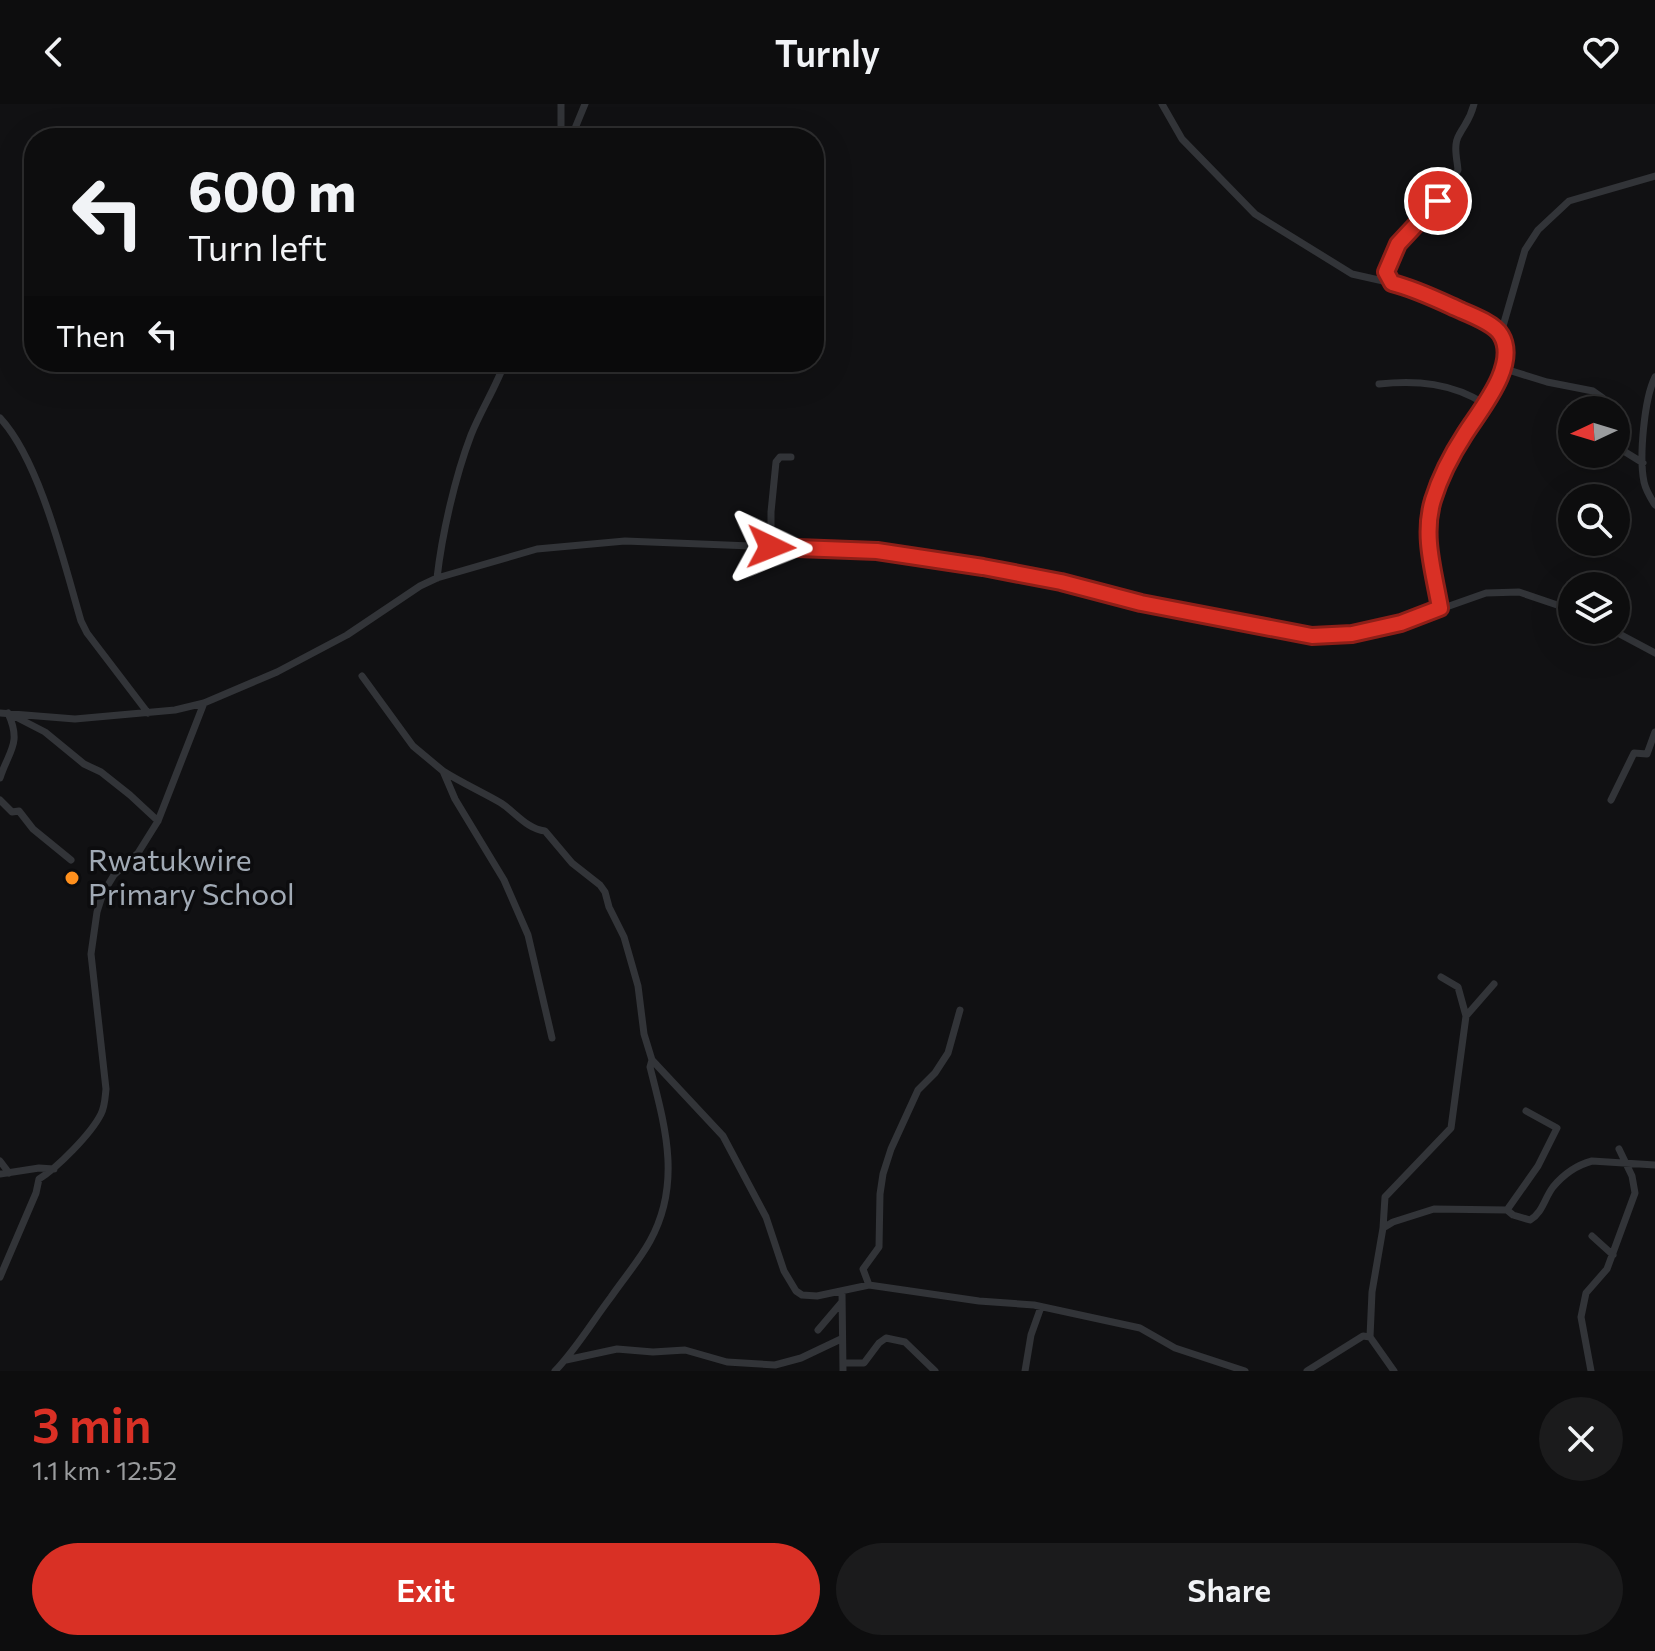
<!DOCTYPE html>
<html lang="en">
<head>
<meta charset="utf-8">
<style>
  body { margin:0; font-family:Commissioner,sans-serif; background:#1b1b1c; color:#f1f3f6; height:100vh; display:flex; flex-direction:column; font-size:30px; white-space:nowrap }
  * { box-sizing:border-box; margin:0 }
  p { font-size:26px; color:#9a9c9e }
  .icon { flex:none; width:44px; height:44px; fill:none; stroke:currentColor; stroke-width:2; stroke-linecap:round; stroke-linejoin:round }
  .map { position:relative; height:1267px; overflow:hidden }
  .sheet { display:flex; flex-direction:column; background:#0d0d0e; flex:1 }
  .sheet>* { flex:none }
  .hud { position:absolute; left:24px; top:24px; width:800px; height:244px; border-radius:32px; box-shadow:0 8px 32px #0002,0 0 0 2px #2d2d2e; background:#0d0d0e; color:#f1f3f6; overflow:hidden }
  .needle { width:52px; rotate:266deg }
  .buttons { position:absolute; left:1558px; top:292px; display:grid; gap:16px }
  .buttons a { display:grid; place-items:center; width:72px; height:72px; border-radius:50%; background:#0d0d0e; box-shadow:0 8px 32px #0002,0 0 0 2px #2d2d2e; font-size:40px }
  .pin { position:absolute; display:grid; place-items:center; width:68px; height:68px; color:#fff; margin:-34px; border:4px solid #fff; border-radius:50%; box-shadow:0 2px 8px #0007 }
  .me { position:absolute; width:88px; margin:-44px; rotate:92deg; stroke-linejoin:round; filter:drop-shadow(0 0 6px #0008) }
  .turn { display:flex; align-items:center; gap:28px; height:168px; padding:0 32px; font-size:36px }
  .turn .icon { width:104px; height:104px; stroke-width:2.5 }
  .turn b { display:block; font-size:56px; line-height:68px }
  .then { display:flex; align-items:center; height:76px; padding:0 32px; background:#0003; gap:16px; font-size:30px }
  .round { display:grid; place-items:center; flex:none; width:84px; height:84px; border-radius:42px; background:#1b1b1c }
  .overview { display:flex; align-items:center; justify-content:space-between; height:136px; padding:0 32px }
  h1 { font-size:48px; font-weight:600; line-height:60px; color:#d93025 }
  .button { display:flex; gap:16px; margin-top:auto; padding:16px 32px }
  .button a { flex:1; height:92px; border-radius:48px; background:#d93025; color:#fff; font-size:32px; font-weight:600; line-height:92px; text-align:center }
  .button a+a { background:#1b1b1c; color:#f1f3f6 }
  header { display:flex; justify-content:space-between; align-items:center; height:104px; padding:0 32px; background:#0d0d0e; font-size:36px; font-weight:600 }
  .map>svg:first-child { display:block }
</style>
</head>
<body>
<header><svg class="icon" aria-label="back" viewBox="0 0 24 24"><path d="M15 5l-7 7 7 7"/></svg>Turnly<svg class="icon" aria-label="heart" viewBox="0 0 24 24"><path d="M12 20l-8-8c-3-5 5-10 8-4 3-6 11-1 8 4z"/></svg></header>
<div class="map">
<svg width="1655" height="1267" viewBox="0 0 1655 1267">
  <rect width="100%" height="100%" fill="#111113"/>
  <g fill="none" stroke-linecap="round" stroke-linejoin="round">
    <path stroke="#323438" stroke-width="7" d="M561 0V34
      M1162 0 1182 35 1255 110 1352 170 1410 183 1473 212 1501 229
      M571 34 585 0
      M1392 178 1386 165 1406 129 1426 113 1458 66C1457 55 1453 41 1459 31 1466 18 1470 16 1474 0
      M1502 264 1547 278 1593 287 1603 294 1606 306
      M1655 273C1644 295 1639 354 1644 378 1646 387 1650 393 1655 401
      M1379 280C1417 276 1452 279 1485 300
      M0 314C40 357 64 459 81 517L87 529 148 609
      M1616 335 1622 346 1643 359
      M771 443V408L776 358 780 353H791
      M437 474C442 430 455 373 471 331 481 306 496 283 505 258
      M1440 504 1428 435 1433 396 1443 369 1502 269 1506 243 1501 229 1525 146 1538 126 1569 97 1655 72
      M1612 526 1655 549
      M362 572 413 642 443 667 455 695 504 776 528 831 552 934
      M0 609 75 615 175 606 204 599 277 568 347 531 420 482 437 474 537 445 625 437 877 447 983 463 1061 478 1141 499 1312 532 1335 533 1401 519 1486 489 1519 488 1572 506
      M14 612 45 628 84 660 101 668 130 691 158 717
      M443 667C462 679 482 688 501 699 515 708 527 725 545 727L572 759 600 781 605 788 609 803 624 833 638 882 644 930 652 956 650 963C665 1022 682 1079 650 1137 639 1157 624 1174 611 1193 592 1218 577 1244 555 1267
      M0 674C9 646 22 640 8 609
      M0 696 12 708 19 707 33 725 71 756
      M1611 696 1634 649 1647 650 1655 628
      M1441 873 1458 883 1466 912
      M652 956 723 1032 766 1113 784 1167 796 1187 802 1191 817 1192 869 1181 979 1197 1034 1201 1140 1224 1175 1244 1245 1267
      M0 1057 9 1069
      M0 1070 39 1064 54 1065
      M1507 1106 1538 1062 1557 1024 1526 1007
      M1383 1124 1385 1093 1451 1024 1466 912 1494 880
      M1592 1132 1613 1151
      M0 1173 36 1089 39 1075C57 1064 91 1030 101 1010 105 1002 105 994 106 985L91 850 97 808 103 789 114 771 138 749 158 717 204 599
      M869 1181 863 1165 879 1143 880 1090 883 1070 891 1045 918 986 935 969 948 949 960 906
      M842 1188 843 1267
      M818 1226 841 1199
      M1370 1233 1372 1188 1383 1124 1393 1118 1434 1105 1507 1106 1513 1111 1530 1116C1543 1108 1544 1095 1553 1083 1563 1071 1577 1061 1592 1057L1655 1061
      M566 1256 617 1245 653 1248 685 1246 727 1258 775 1261 801 1254 841 1235
      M843 1259H864L879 1239 886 1234 905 1238 935 1267
      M1025 1267 1031 1231 1041 1203
      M1307 1267 1363 1232 1370 1233 1394 1267
      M1591 1267 1581 1213 1586 1189 1607 1165 1635 1089 1632 1072 1619 1045"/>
  </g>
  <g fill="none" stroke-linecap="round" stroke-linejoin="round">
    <defs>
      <path id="route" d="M771 443 877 447 983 463 1061 478 1141 499 1312 532 1352 530 1401 519 1440 504C1434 468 1422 432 1433 396 1440 373 1452 350 1465 330 1480 306 1519 261 1501 231 1495 220 1472 211 1460 206 1438 196 1416 185 1392 179L1386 168 1398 140 1438 97"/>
    </defs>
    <use href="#route" stroke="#8d1f18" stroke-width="20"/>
    <use href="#route" stroke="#d93025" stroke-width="14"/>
  </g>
  <circle fill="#ff901d" stroke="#0c0c0e" stroke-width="3" cx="72" cy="774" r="8"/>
  <g text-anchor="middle" stroke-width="7" stroke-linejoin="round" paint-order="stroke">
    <g font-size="30" fill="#a1aab5" stroke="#0c0c0e" text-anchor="start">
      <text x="88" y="767">Rwatukwire<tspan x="88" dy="34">Primary School</tspan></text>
    </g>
  </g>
</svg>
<div class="buttons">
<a><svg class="needle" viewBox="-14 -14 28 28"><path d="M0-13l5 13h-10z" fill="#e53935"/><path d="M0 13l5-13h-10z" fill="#9a9c9e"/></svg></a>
<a><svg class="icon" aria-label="search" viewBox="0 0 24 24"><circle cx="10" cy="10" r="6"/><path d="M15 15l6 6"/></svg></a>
<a><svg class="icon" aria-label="layers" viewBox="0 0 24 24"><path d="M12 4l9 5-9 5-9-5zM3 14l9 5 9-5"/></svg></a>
</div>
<div class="pin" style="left:1438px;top:97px;background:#d93025"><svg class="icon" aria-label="arrive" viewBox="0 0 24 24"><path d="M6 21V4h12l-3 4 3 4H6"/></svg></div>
<svg class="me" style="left:771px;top:443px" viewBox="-20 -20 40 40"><path d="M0-17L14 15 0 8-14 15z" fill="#d93025" stroke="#fff" stroke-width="4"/></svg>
<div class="hud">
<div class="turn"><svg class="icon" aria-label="left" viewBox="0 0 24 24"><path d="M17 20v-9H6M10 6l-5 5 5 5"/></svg><div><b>600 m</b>Turn left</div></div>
<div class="then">Then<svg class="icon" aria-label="left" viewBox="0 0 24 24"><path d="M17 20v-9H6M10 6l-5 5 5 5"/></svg></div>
</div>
</div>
<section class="sheet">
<div class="overview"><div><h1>3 min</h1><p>1.1 km · 12:52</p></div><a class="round"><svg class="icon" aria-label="close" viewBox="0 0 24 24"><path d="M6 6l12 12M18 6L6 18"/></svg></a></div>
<div class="button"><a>Exit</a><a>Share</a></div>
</section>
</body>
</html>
